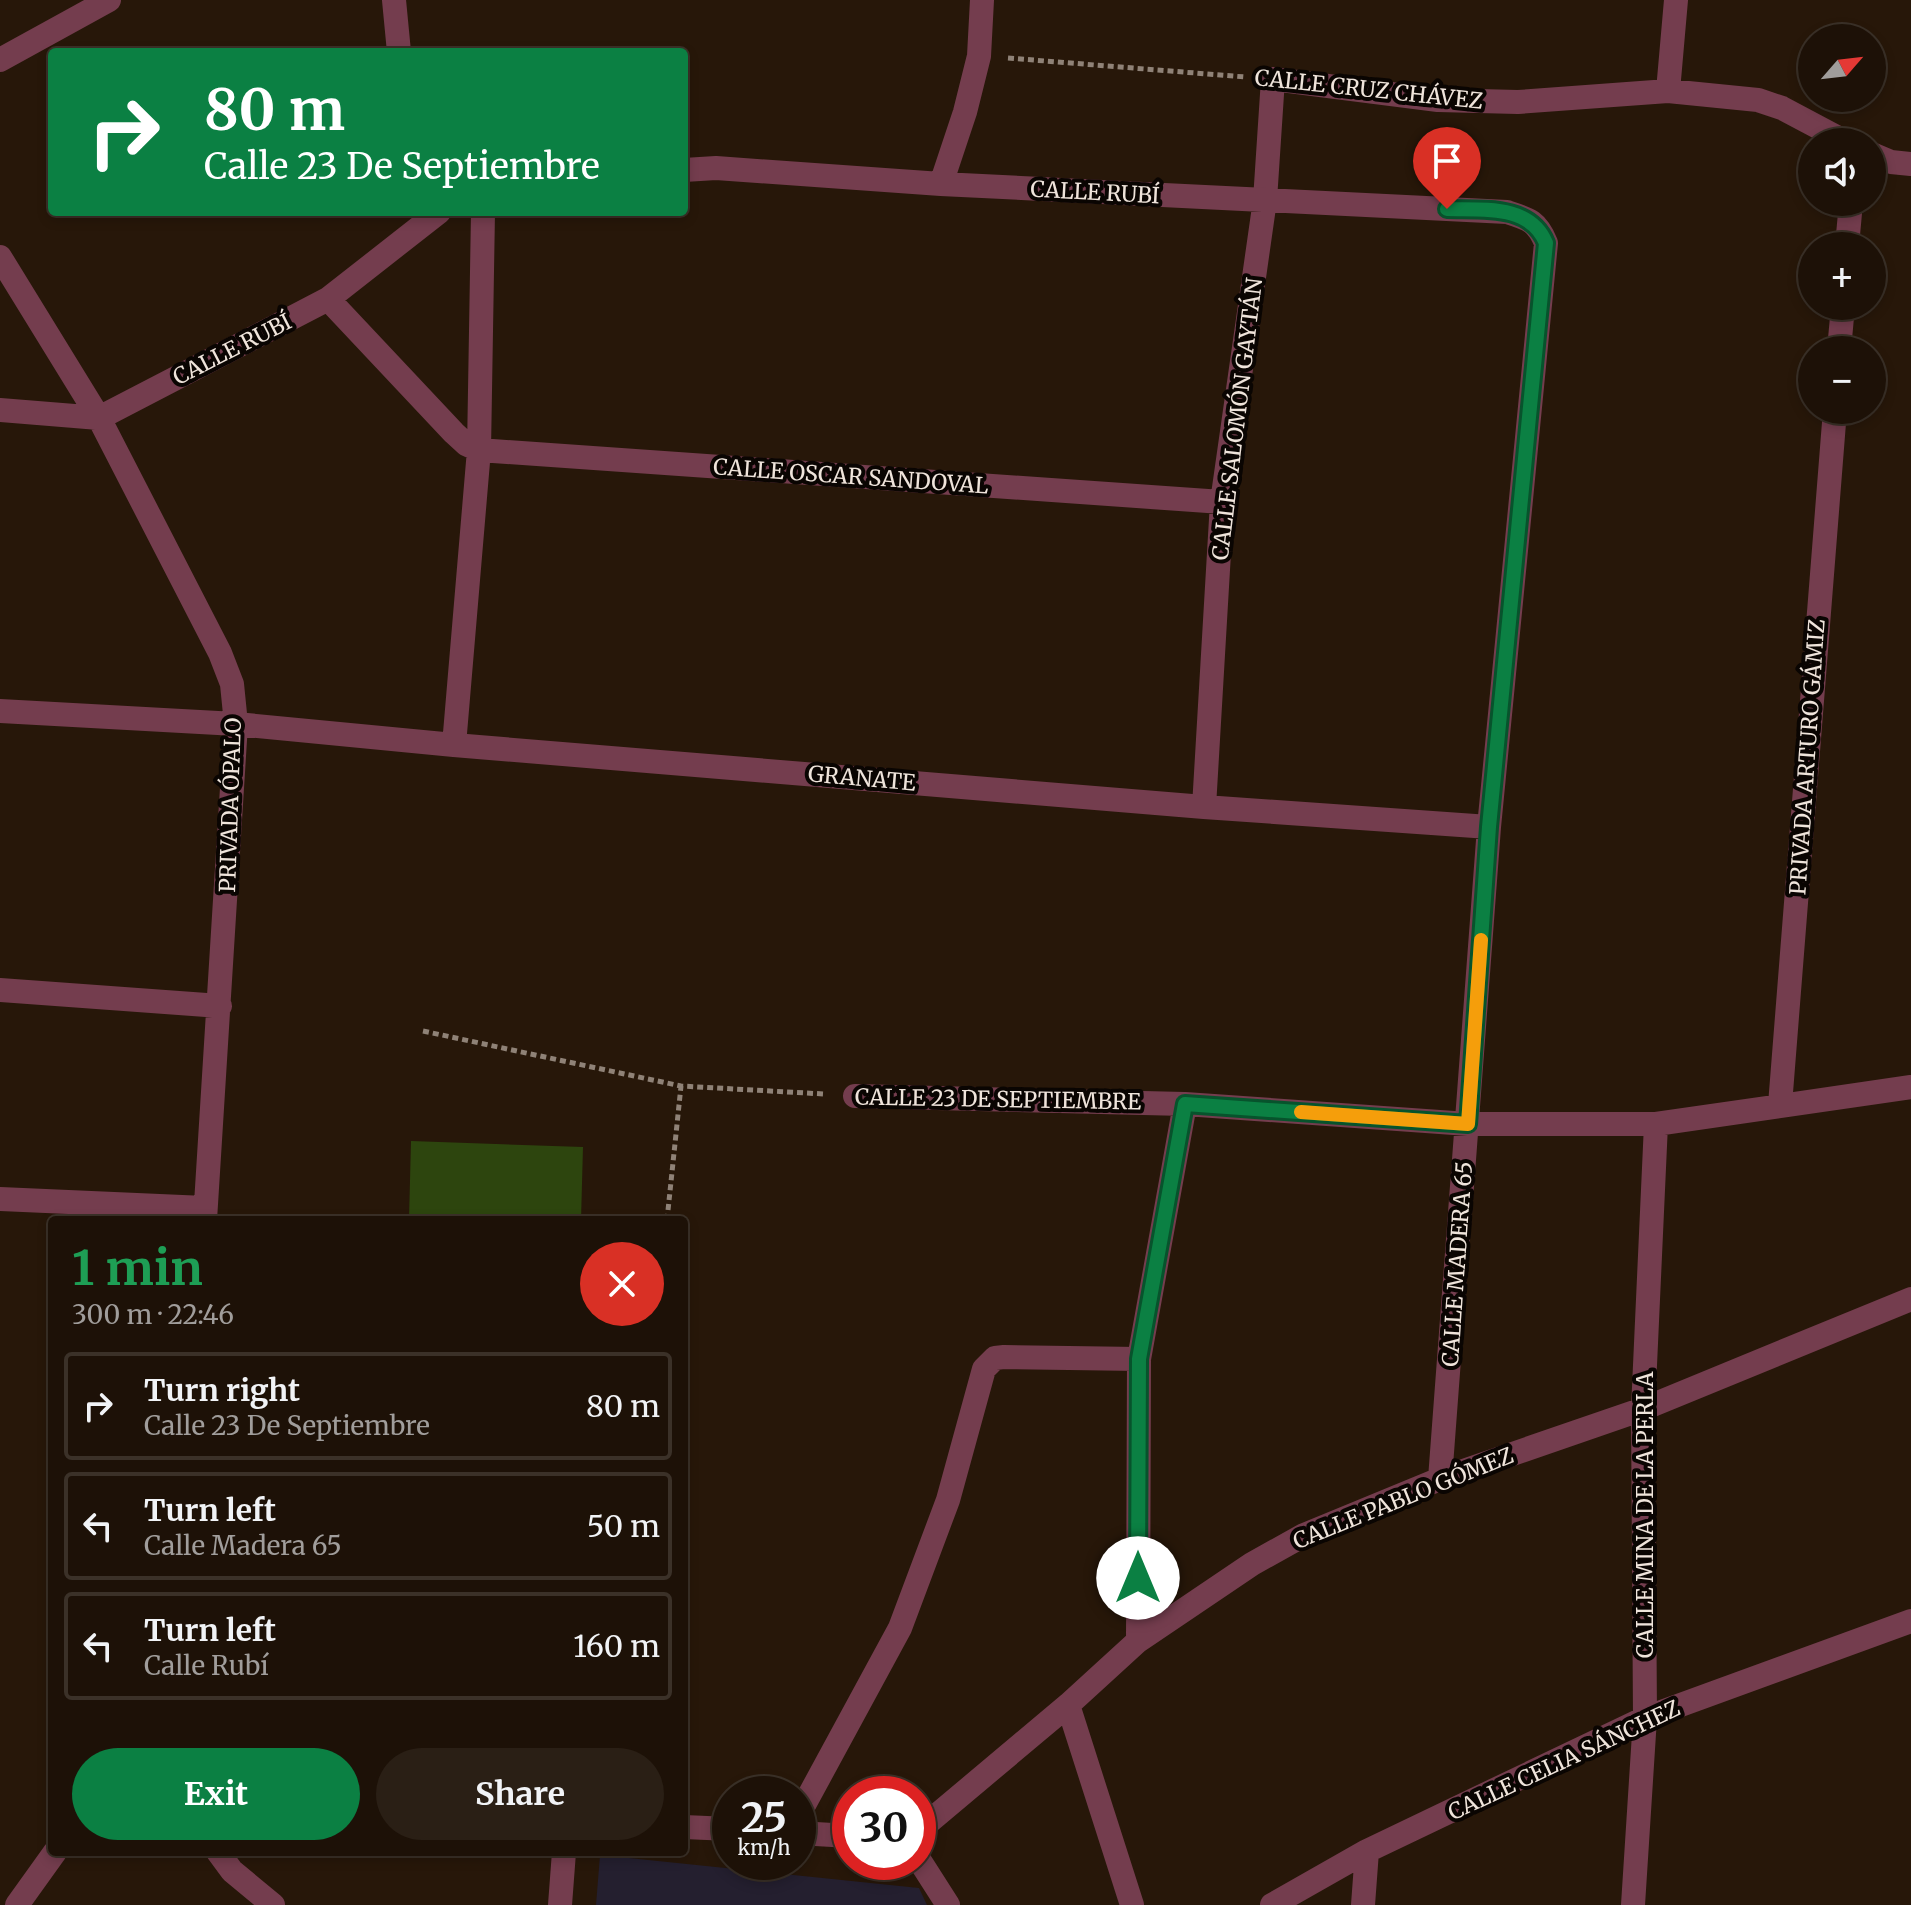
<!DOCTYPE html>
<html lang="en">
<head>
<meta charset="utf-8">
<style>
  body { margin:0; font-family:Merriweather,serif; background:#2a1f15; color:#f1f3f6; height:100vh; display:flex; flex-direction:column; font-size:30px; white-space:nowrap }
  * { box-sizing:border-box; margin:0 }
  p { font-size:26px; color:#a09d9b }
  .icon { flex:none; width:44px; height:44px; fill:none; stroke:currentColor; stroke-width:2; stroke-linecap:round; stroke-linejoin:round }
  .map { position:relative; flex:1; overflow:hidden }
  .sheet { position:absolute; left:48px; top:1216px; width:640px; height:640px; display:flex; flex-direction:column; background:#1d1107; border-radius:8px; box-shadow:0 4px 12px #0003,0 0 0 2px #3b3128 }
  .sheet>* { flex:none }
  .guide { position:absolute; left:48px; top:48px; width:640px; height:168px; border-radius:8px; box-shadow:0 4px 12px #0003,0 0 0 2px #3b3128; background:#0b8043; color:#fff; overflow:hidden }
  .needle { width:52px; rotate:62deg }
  .buttons { position:absolute; left:1798px; top:24px; display:grid; gap:16px }
  .buttons a { display:grid; place-items:center; width:88px; height:88px; border-radius:50%; background:#1d1107; box-shadow:0 4px 12px #0003,0 0 0 2px #3b3128; font-size:40px }
  .speed { position:absolute; left:712px; top:1776px; display:flex; gap:16px; font-size:40px; font-weight:700; text-align:center }
  .speed>* { display:grid; place-content:center; width:104px; height:104px; border-radius:50%; background:#1d1107; box-shadow:0 4px 12px #0003,0 0 0 2px #3b3128; line-height:1 }
  .speed small { font-size:20px; font-weight:400 }
  .speed .limit { border:12px solid #d22; background:#fff; color:#111 }
  .pin { position:absolute; display:grid; place-items:center; width:68px; height:68px; color:#fff; margin:-82px -34px; border-radius:50% 50% 50% 0; rotate:-45deg; box-shadow:0 0 8px #0007 }
  .pin .icon { rotate:45deg }
  .me { position:absolute; width:88px; margin:-44px; rotate:0deg; stroke-linejoin:round; filter:drop-shadow(0 0 6px #0008) }
  .turn { display:flex; align-items:center; gap:28px; height:168px; padding:0 24px; font-size:36px }
  .turn .icon { width:104px; height:104px; stroke-width:2.5 }
  .turn b { display:block; font-size:56px; line-height:68px }
  .round { display:grid; place-items:center; flex:none; width:84px; height:84px; border-radius:42px; background:#2a1f15 }
  .headline { display:flex; align-items:center; justify-content:space-between; height:136px; padding:0 24px }
  h1 { font-size:48px; font-weight:700; line-height:60px; color:#1e9e55 }
  .cta { display:flex; gap:16px; margin-top:auto; padding:16px 24px }
  .cta a { flex:1; height:92px; border-radius:48px; background:#0b8043; color:#fff; font-size:32px; font-weight:700; line-height:92px; text-align:center }
  .cta a+a { background:#2a1f15; color:#f1f3f6 }
  ul { padding:0; list-style:none }
  li { display:flex; align-items:center; gap:24px; height:108px; margin:0 16px 12px; padding:0 8px; border:4px solid #3b3128; border-radius:8px }
  li div { flex:1 }
  li b { display:block; font-size:30px }
  li em { font-style:normal }
  .map>svg:first-child { display:block }
</style>
</head>
<body>
<div class="map">
<svg width="1911" height="1905" viewBox="0 0 1911 1905">
  <rect width="100%" height="100%" fill="#271709"/>
  <path fill="#241f2f" d="M600 1855 919 1888 927 1905H596Z"/>
  <path fill="#2d450e" d="M411 1141 583 1147 581 1220H409Z"/>
  <g fill="none" stroke-linecap="round" stroke-linejoin="round">
    <path stroke="#8f8277" stroke-width="5" stroke-dasharray="6 4" stroke-linecap="butt" d="M1008 58 1245 77
      M423 1031 681 1086 824 1094
      M667 1220 681 1086"/>
    <path stroke="#743d4e" stroke-width="24" d="M394 0 399 52
      M0 60 109 0
      M1668 91 1676 0
      M1872 154 1891 162 1911 164
      M684 170 716 168 941 184 1507 212C1529 219 1537 221 1546 243L1489 827 1440 1479
      M941 184 965 112 979 56 982 0
      M1847 246 1851 202
      M0 257 99 418 220 653 232 684 236 724 205 1220
      M328 299 454 433 466 444 479 450 1222 502
      M1839 350 1843 306
      M0 410 99 418 328 299 439 212
      M0 711 236 724 454 745 1204 807 1489 827
      M454 745 479 450 483 212
      M1204 807 1222 502 1265 200 1273 79 1438 100 1518 102 1668 91 1758 100 1782 108 1846 142
      M0 990 220 1006
      M855 1096 1185 1104 1468 1124H1656L1911 1087
      M1780 1105 1835 410
      M0 1199 205 1208
      M1138 1641 1139 1359 1185 1104
      M1068 1705 1132 1905
      M798 1816 900 1628 948 1500 984 1369 995 1358 1004 1357 1139 1359
      M684 1827 730 1829
      M918 1831 1068 1705 1138 1641 1252 1564 1304 1535 1440 1479 1643 1409 1911 1299
      M798 1833 850 1836
      M218 1852 232 1871 273 1905
      M918 1858 948 1905
      M17 1905 55 1852
      M560 1905 564 1852
      M1272 1905 1367 1851 1645 1718 1911 1621
      M1363 1905 1367 1851
      M1633 1905 1645 1718 1643 1409 1656 1124"/>
  </g>
  <g fill="none" stroke-linecap="round" stroke-linejoin="round">
    <defs>
      <path id="route" d="M1138 1578 1139 1359 1185 1104 1468 1124 1489 827 1546 243C1530 204 1483 210 1447 209"/>
    </defs>
    <use href="#route" stroke="#07532c" stroke-width="20"/>
    <use href="#route" stroke="#0b8043" stroke-width="14"/>
    <path stroke="#f59e0b" stroke-width="14" d="M1301 1112 1468 1124 1481 940"/>
  </g>
  <g text-anchor="middle" stroke-width="8" stroke-linejoin="round" paint-order="stroke">
    <g font-size="22" fill="#efe4db" stroke="#0a0502">
      <text transform="translate(1369 89) rotate(6)" y="8">CALLE CRUZ CHÁVEZ</text>
      <text transform="translate(1095 192) rotate(3)" y="8">CALLE RUBÍ</text>
      <text transform="translate(232 349) rotate(-27)" y="8">CALLE RUBÍ</text>
      <text transform="translate(1237 419) rotate(-83)" y="8">CALLE SALOMÓN GAYTÁN</text>
      <text transform="translate(851 476) rotate(4)" y="8">CALLE OSCAR SANDOVAL</text>
      <text transform="translate(1807 757) rotate(-86)" y="8">PRIVADA ARTURO GÁMIZ</text>
      <text transform="translate(862 778) rotate(5)" y="8">GRANATE</text>
      <text transform="translate(230 805) rotate(-88)" y="8">PRIVADA ÓPALO</text>
      <text transform="translate(998 1099) rotate(1)" y="8">CALLE 23 DE SEPTIEMBRE</text>
      <text transform="translate(1457 1264) rotate(-86)" y="8">CALLE MADERA 65</text>
      <text transform="translate(1403 1498) rotate(-22)" y="8">CALLE PABLO GÓMEZ</text>
      <text transform="translate(1645 1515) rotate(-90)" y="8">CALLE MINA DE LA PERLA</text>
      <text transform="translate(1564 1760) rotate(-25)" y="8">CALLE CELIA SÁNCHEZ</text>
    </g>
  </g>
</svg>
<div class="buttons">
<a><svg class="needle" viewBox="-14 -14 28 28"><path d="M0-13l5 13h-10z" fill="#e53935"/><path d="M0 13l5-13h-10z" fill="#a09d9b"/></svg></a>
<a><svg class="icon" aria-label="sound" viewBox="0 0 24 24"><path d="M4 9h4l5-4v14l-5-4H4zM17 9q2 3 0 6"/></svg></a>
<a>+</a>
<a>−</a>
</div>
<div class="speed"><div>25<small>km/h</small></div><div class="limit">30</div></div>
<div class="pin" style="left:1447px;top:209px;background:#d93025"><svg class="icon" aria-label="arrive" viewBox="0 0 24 24"><path d="M6 21V4h12l-3 4 3 4H6"/></svg></div>
<svg class="me" style="left:1138px;top:1578px" viewBox="-20 -20 40 40"><circle r="19" fill="#fff"/><path d="M0-13L10 11 0 6-10 11z" fill="#0b8043"/></svg>
<div class="guide">
<div class="turn"><svg class="icon" aria-label="right" viewBox="0 0 24 24"><path d="M7 20v-9h11M14 6l5 5-5 5"/></svg><div><b>80 m</b>Calle 23 De Septiembre</div></div>
</div>
<section class="sheet">
<div class="headline"><div><h1>1 min</h1><p>300 m · 22:46</p></div><a class="round" style="background:#d93025;color:#fff"><svg class="icon" aria-label="close" viewBox="0 0 24 24"><path d="M6 6l12 12M18 6L6 18"/></svg></a></div>
<ul>
<li><svg class="icon" aria-label="right" viewBox="0 0 24 24"><path d="M7 20v-9h11M14 6l5 5-5 5"/></svg><div><b>Turn right</b><p>Calle 23 De Septiembre</p></div><em>80 m</em></li>
<li><svg class="icon" aria-label="left" viewBox="0 0 24 24"><path d="M17 20v-9H6M10 6l-5 5 5 5"/></svg><div><b>Turn left</b><p>Calle Madera 65</p></div><em>50 m</em></li>
<li><svg class="icon" aria-label="left" viewBox="0 0 24 24"><path d="M17 20v-9H6M10 6l-5 5 5 5"/></svg><div><b>Turn left</b><p>Calle Rubí</p></div><em>160 m</em></li>
</ul>
<div class="cta"><a>Exit</a><a>Share</a></div>
</section>
</div>
</body>
</html>
